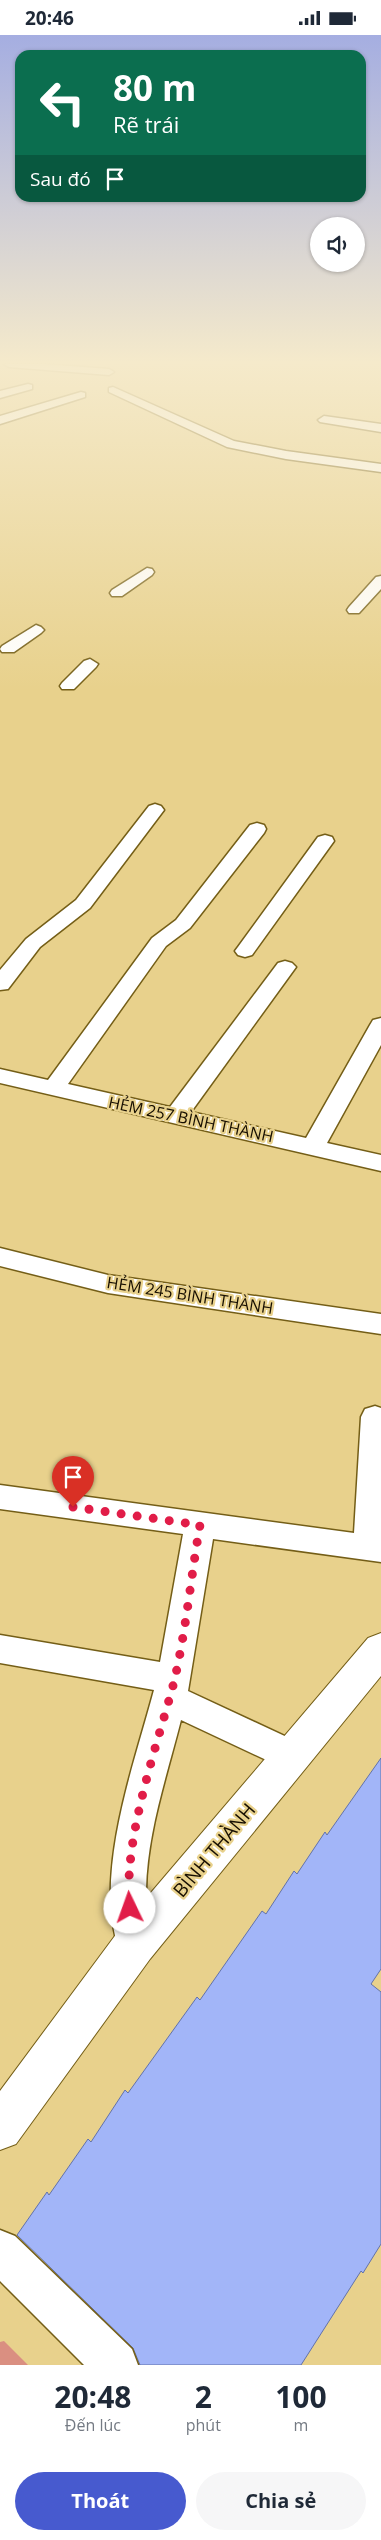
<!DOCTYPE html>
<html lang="vi">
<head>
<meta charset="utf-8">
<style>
  body { margin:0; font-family:"Open Sans",sans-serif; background:#f6f6f7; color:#1f2937; height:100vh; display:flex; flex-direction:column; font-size:19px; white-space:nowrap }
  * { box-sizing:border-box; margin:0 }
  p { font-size:16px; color:#747a83 }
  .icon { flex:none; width:28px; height:28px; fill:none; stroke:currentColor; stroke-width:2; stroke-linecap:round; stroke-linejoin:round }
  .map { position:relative; height:2330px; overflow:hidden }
  .side { display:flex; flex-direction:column; background:#fff; flex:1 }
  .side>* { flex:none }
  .hud { position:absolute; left:15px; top:15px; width:351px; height:152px; border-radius:15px; box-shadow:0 1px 4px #0004; background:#0b6e4f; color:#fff; overflow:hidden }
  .tools { position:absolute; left:310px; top:182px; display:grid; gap:10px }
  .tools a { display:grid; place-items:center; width:55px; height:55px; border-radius:50%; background:#fff; box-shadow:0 1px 4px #0004; font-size:25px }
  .pin { position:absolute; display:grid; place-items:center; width:42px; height:42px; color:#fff; margin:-51px -21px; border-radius:50% 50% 50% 0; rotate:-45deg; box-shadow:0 0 5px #0007 }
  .pin .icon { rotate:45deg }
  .me { position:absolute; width:55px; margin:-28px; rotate:357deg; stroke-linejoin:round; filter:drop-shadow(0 0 4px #0008) }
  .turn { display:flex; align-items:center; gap:18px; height:105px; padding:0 15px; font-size:22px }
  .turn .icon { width:65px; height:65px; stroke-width:2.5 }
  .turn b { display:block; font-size:35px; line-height:42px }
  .then { display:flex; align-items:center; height:48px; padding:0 15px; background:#0003; gap:10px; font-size:19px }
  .eta { display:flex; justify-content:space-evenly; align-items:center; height:85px; text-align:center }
  .eta b { font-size:30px; font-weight:700; line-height:35px }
  .action { display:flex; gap:10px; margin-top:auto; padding:10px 15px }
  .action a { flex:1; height:58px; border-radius:30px; background:#475acf; color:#fff; font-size:20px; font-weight:700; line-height:58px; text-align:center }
  .action a+a { background:#f6f6f7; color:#1f2937 }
  .status { display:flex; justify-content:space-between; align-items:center; height:35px; padding:0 25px; background:#fff; direction:ltr }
  .status svg { height:14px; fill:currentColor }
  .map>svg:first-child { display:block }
</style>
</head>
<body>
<div class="status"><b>20:46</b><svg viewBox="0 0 49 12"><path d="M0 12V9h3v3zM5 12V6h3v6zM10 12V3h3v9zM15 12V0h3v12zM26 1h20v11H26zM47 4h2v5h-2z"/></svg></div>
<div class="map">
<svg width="381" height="2330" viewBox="0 0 381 2330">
  <rect width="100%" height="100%" fill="#e8d18c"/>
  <path fill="#da8f81" d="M4 2306 28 2330H29H0V2307Z"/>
  <path fill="#a2b5f8" stroke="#6272aa" d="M381 1723V1934L371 1949 381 1957V2209L363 2238 361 2236 301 2330H140L133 2313 17 2200 47 2157 49 2160 88 2104 91 2107 125 2055 128 2058 197 1962 200 1965 262 1876 266 1879 294 1836 297 1839 325 1797 327 1800Z"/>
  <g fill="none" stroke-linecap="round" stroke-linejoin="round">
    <defs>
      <path id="street" d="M4 329H44L109 334 114 337 109 340 9 332Z
        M28 349 32 350V354L0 363V356Z
        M113 352 234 406 286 416 381 429V437L286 424 227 412 109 357V353Z
        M81 357 85 358V362L0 389V381Z
        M324 381 381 389V397L320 387 318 385Z
        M147 533 152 534 154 537 152 540 122 561H112L110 558 112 555Z
        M381 541V554L359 578H349L347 575 349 572 376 542Z
        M36 590 41 592 44 595 41 598 14 617H2L0 614 2 611Z
        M90 624 98 629 96 632 74 654H62L60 651 62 648 84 626Z
        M155 769 161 771 164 775 90 873 40 912 8 954 0 955V935L26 904 76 865 149 771Z
        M257 788 264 790 266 794 264 798 190 893 166 911 68 1049 170 1072 278 928 285 926 292 928 296 932 191 1077 306 1103 370 990 373 985 381 983V1010L327 1108 381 1120V1136L0 1048V1034L48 1045 152 903 176 885 250 790Z
        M325 800 332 802 334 806 252 920 245 922 238 920 235 916 238 912 318 802Z
        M0 1213 108 1240 381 1279V1299L108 1258 0 1231Z
        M375 1371 381 1373V1527L213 1504 188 1656 304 1710 309 1721 304 1732 292 1737 181 1685C167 1740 147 1798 146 1855 146 1879 158 1898 148 1922L135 1928 122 1922C90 1847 134 1731 154 1655L0 1628V1600L160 1627 183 1499 0 1474V1450L354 1498 361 1382 365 1374Z
        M0 2195 15 2201 132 2314 138 2330H84L0 2246Z"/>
      <path id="secondary" d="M381 1598V1641L150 1924 16 2109 0 2115V2056L120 1894 368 1603Z"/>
    </defs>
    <use href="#street" stroke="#745e17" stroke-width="3"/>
    <use href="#secondary" stroke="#745e17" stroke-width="2"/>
    <use href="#street" fill="#fff" fill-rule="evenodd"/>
    <use href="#secondary" fill="#fff" fill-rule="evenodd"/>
  </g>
  <linearGradient id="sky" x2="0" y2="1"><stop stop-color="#a5aee1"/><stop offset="0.5" stop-color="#f5eacb"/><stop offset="1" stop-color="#f5eacb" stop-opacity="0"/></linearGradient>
  <rect width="381" height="655" fill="url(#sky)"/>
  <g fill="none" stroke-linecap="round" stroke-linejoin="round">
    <path stroke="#e11d48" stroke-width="9" stroke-dasharray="0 16.2" d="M73 1472 200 1490C191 1541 186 1596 174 1647 157 1711 122 1808 130 1873"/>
  </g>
  <g text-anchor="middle" stroke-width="4.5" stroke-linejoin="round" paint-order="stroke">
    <g font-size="16" fill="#160e00" stroke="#e8d18c">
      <text transform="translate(191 1084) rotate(12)" y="6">HẺM 257 BÌNH THÀNH</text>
      <text transform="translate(190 1260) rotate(9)" y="6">HẺM 245 BÌNH THÀNH</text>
    </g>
    <g font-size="19" fill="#160e00" stroke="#e8d18c">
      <text transform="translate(214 1815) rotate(-50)" y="7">BÌNH THÀNH</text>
    </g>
  </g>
</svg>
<div class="tools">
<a><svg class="icon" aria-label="sound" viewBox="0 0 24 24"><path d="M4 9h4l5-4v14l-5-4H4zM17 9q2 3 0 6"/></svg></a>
</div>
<div class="pin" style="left:73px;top:1472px;background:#d93025"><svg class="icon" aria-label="arrive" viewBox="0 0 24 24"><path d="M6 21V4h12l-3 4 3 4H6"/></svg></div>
<svg class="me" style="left:130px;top:1873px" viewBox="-20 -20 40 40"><circle r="19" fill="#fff"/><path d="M0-13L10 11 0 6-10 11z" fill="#e11d48"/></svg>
<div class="hud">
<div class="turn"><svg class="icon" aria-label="left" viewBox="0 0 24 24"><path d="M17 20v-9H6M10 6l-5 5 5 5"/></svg><div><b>80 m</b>Rẽ trái</div></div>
<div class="then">Sau đó<svg class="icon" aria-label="arrive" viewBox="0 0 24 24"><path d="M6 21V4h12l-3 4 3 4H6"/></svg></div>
</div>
</div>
<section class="side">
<div class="eta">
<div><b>20:48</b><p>Đến lúc</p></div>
<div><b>2</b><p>phút</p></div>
<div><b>100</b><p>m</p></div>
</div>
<div class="action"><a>Thoát</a><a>Chia sẻ</a></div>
</section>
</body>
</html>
